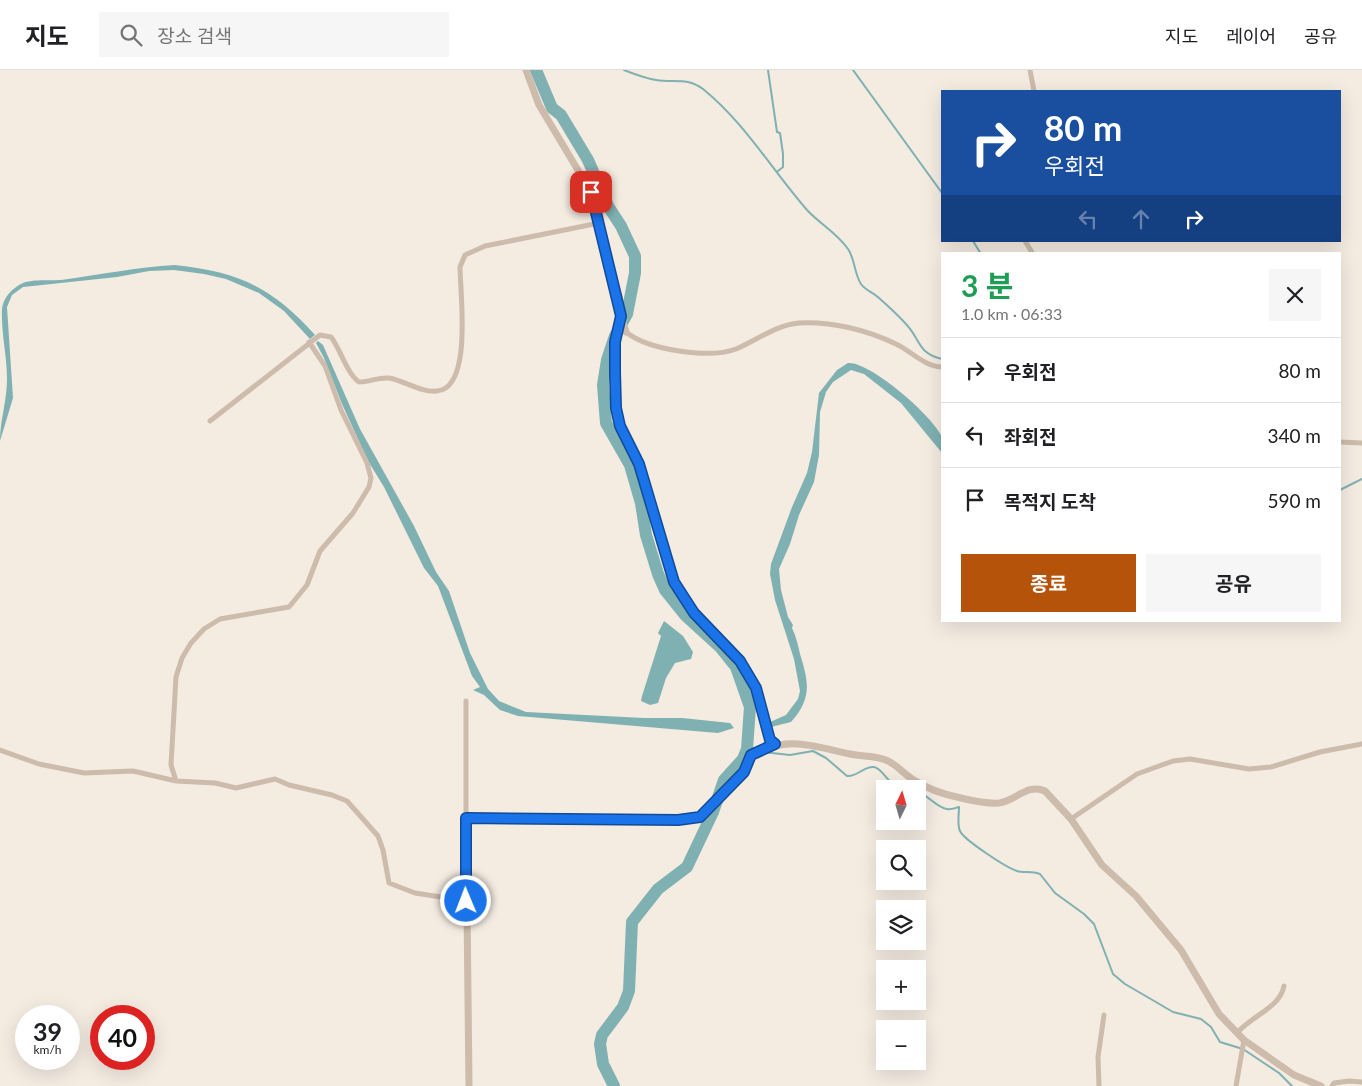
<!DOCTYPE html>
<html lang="ko">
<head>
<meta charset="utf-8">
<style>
  body { margin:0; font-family:Lato,"Noto Sans KR",sans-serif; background:#f6f6f6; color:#202124; height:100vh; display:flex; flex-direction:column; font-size:19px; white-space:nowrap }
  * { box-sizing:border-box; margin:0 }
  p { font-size:16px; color:#757577 }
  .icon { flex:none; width:28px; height:28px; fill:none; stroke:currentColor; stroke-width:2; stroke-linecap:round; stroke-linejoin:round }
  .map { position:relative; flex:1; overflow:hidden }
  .side { position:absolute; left:941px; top:182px; width:400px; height:370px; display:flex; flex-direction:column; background:#fff; border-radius:0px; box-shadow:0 5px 20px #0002 }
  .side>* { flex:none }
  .banner { position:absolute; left:941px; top:20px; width:400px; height:152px; border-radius:0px; box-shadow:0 5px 20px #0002; background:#1a4fa0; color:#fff; overflow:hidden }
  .needle { width:32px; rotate:5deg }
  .fabs { position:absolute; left:876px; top:710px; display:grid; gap:10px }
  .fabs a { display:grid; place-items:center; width:50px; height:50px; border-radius:0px; background:#fff; box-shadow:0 5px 20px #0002; font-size:25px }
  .speed { position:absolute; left:15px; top:935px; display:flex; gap:10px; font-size:25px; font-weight:700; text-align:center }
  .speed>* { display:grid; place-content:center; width:65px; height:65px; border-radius:50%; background:#fff; box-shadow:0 5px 20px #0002; line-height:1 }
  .speed small { font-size:12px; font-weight:400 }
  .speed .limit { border:8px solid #d22; background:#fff; color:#111 }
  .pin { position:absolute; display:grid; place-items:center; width:42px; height:42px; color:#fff; margin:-21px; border-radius:10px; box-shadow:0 2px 8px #0006 }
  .me { position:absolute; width:55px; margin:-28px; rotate:359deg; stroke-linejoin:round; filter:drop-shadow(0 0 4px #0008) }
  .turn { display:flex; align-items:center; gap:18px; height:105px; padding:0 20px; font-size:22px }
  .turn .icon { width:65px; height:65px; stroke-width:2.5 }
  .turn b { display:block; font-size:35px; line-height:42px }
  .lanes { display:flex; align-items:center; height:48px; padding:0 20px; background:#0003; justify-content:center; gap:25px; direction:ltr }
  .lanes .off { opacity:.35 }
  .round { display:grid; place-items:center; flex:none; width:52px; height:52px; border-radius:0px; background:#f6f6f6 }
  .head { display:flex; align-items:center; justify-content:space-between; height:85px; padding:0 20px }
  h1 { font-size:30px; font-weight:700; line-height:38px; color:#1e9e55 }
  .cta { display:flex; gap:10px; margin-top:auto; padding:10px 20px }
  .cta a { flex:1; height:58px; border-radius:0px; background:#b45309; color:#fff; font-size:20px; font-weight:700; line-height:58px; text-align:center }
  .cta a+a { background:#f6f6f6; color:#202124 }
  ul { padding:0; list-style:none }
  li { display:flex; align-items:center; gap:15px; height:65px; padding:0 20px; border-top:1px solid #e0e0e0 }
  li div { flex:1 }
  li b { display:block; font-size:19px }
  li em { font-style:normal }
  header { display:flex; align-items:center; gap:30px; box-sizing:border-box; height:70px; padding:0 25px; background:#fff; border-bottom:1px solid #e0e0e0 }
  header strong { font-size:24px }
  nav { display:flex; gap:28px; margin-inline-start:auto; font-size:18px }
  .search { width:350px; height:45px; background:#f6f6f6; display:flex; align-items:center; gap:12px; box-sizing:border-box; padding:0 18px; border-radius:0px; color:#757577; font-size:19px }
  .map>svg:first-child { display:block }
</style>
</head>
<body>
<header>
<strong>지도</strong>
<div class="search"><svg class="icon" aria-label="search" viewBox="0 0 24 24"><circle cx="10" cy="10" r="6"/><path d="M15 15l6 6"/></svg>장소 검색</div>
<nav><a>지도</a><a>레이어</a><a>공유</a></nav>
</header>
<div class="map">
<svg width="1362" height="1016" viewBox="0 0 1362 1016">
  <rect width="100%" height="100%" fill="#f4ebe1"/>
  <path fill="#7fb0b2" d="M175 195C239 202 272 217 315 265L310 269 284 241 259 223 226 209 204 204 174 200 149 201 117 207 23 217 12 225 7 237 13 328 0 371C0 350 7 331 7 309 7 286 1 263 2 239 3 228 12 218 23 213 34 209 48 211 61 210 99 205 137 197 175 195Z
    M318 271 323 275 360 359 414 456 436 502 449 521 470 583 488 619 499 631 526 642 644 648H682L730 653 734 658 718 663 518 646 500 640 484 625 473 620 480 617 472 606 438 516 424 498 384 417 368 391 342 334 324 288 316 273Z
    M848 293C870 291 934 347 942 367 944 371 943 378 942 383L901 333 864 304 851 300 833 312 826 322 820 342 819 385 814 412 799 445 790 474 779 499 781 520 788 547 793 555 792 558C796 566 798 575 800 584 809 613 812 628 791 652L771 657 768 653 786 645 798 629 800 621 794 589 775 530 770 504 771 494 792 437 807 403 812 382 819 323 837 300Z
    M664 551 683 566 693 582 691 589 675 593 666 608 658 633 650 635 641 631 642 626 661 566 658 563Z"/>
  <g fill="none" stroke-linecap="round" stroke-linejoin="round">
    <path stroke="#7fb0b2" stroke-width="2" d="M624 0C634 4 645 8 656 10 674 13 687 7 703 19 745 53 772 100 807 140 820 154 837 163 848 179 855 189 854 203 861 214 866 221 873 222 879 228 888 236 898 245 906 254 921 270 917 283 942 289
      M768 0 777 62 780 63 783 84V97L778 101
      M853 0 942 123
      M973 171 981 184
      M1340 420 1362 409
      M747 668 752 678 756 680
      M763 682 790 685 813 681 826 688 847 706C858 707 863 696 874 697 884 699 887 715 903 719
      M918 722C928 725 937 738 947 739 951 740 955 738 959 737 959 744 957 755 960 761 964 770 1007 798 1017 801 1024 803 1032 801 1040 804L1055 823 1084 844 1094 854 1113 904 1125 914 1173 942 1201 949 1211 957 1220 972 1243 979 1279 1003 1292 1016"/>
    <path stroke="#7fb0b2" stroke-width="12" d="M536 0 552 38 561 45 588 90 608 136 621 156 635 186V203L627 244 615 266 607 290 603 315 606 353 630 395 641 433 646 465 658 504 665 520 685 545 720 577 736 597 750 637 747 679 743 689 724 710 713 742 687 797 658 819 632 852 629 921 623 937 602 965 600 974 603 994 614 1016"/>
    <path stroke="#cdbbac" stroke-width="5" d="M1030 0 1034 21
      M1025 171 1033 184
      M621 247 615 272 618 348 624 366 639 394 674 512 694 543 740 591 756 618 767 662 770 670 775 674
      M626 262C648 280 709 289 736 279 757 270 776 255 799 253 831 251 867 260 896 274 911 281 925 297 942 297
      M210 351 320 265 331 267C341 280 347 304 359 312 370 312 378 307 389 308 405 311 422 323 437 321 473 318 460 223 460 197L465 185 485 176 599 153
      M1340 372 1362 373
      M0 680 39 694 84 703 133 701 176 711 215 713 236 718 275 709 289 715 332 725 347 731 378 766 383 780 389 813 415 823 466 831
      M176 711 171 695 176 607 182 588 191 573 204 559 220 549 289 537 307 515 320 481 353 443 369 417 371 408 367 393 341 340 325 296 309 272
      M466 748V631
      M1071 749 1137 704 1173 691 1190 689 1249 699 1271 697 1320 682 1362 674
      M1237 963C1251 946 1280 938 1284 916
      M1099 1016 1098 987 1104 945
      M1236 1016 1244 970
      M1332 1016 1334 1013 1349 1011 1362 1012"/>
    <path stroke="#cdbbac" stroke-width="7" d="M526 0 539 35 591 122 602 159 615 225 626 262
      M469 1016 466 748 678 750 700 747 745 702 751 685C789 665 812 676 850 684 863 687 876 685 888 691 897 695 903 703 912 709 926 718 945 725 961 728 974 731 986 734 999 733 1016 731 1027 713 1045 721L1071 749 1102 795 1136 826 1181 880 1219 944 1244 970 1294 1005 1321 1016"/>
  </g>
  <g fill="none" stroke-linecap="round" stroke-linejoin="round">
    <defs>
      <path id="route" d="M466 831V748L678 750 700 747 744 702 751 685 775 674 770 670 756 618 740 591 694 543 674 512 639 394 620 356 616 338 615 302V272L621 246 591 122"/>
    </defs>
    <use href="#route" stroke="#114b97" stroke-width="12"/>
    <use href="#route" stroke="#1a73e8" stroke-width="9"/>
  </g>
</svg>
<div class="fabs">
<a><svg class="needle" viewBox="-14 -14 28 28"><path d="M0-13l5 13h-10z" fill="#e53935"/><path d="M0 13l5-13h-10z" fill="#757577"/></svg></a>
<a><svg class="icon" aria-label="search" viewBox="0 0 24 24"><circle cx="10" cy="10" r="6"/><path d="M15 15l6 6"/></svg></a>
<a><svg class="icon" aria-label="layers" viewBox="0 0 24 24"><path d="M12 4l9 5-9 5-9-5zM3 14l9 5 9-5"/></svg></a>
<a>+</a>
<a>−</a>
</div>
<div class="speed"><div>39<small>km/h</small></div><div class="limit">40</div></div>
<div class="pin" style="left:591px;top:122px;background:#d93025"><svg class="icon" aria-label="arrive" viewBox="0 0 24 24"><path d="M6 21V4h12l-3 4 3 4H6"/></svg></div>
<svg class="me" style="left:466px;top:831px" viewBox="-20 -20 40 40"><circle r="17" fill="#1a73e8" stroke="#fff" stroke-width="3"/><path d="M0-11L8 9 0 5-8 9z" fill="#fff"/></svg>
<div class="banner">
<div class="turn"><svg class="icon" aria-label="right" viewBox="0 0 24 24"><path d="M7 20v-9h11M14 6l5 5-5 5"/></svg><div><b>80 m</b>우회전</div></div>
<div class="lanes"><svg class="icon off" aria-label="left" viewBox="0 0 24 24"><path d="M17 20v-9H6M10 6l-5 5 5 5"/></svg><svg class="icon off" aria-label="ahead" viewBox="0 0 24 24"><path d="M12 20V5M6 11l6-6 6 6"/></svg><svg class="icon" aria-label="right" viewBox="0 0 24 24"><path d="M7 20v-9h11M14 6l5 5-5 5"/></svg></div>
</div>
<section class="side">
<div class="head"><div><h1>3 분</h1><p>1.0 km · 06:33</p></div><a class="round"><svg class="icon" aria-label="close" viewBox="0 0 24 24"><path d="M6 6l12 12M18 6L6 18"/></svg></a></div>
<ul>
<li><svg class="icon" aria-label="right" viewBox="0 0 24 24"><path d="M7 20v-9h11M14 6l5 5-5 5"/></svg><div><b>우회전</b></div><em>80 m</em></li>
<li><svg class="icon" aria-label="left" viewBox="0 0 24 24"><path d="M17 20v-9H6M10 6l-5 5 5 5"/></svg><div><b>좌회전</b></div><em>340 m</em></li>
<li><svg class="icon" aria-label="arrive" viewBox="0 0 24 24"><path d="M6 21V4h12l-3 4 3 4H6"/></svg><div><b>목적지 도착</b></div><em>590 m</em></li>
</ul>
<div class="cta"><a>종료</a><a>공유</a></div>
</section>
</div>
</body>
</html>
